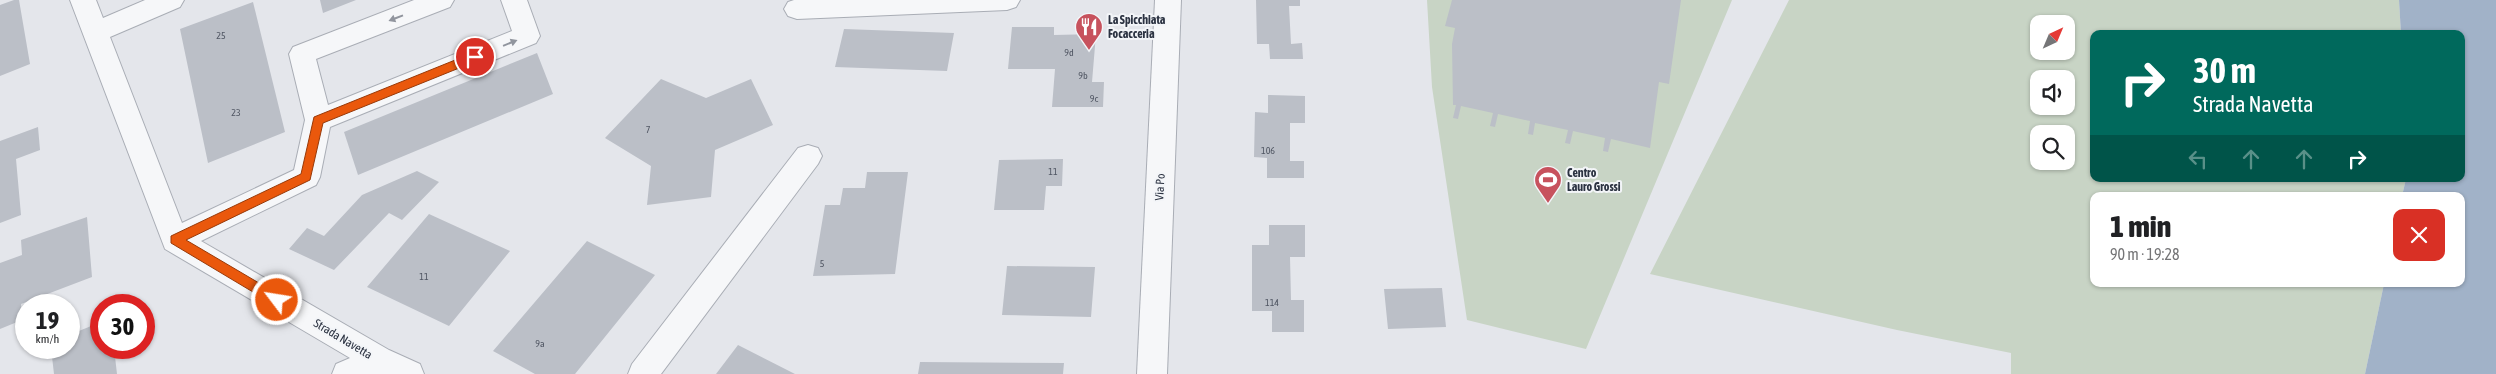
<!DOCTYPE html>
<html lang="en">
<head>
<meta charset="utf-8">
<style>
  body { margin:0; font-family:"Asap Condensed",sans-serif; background:#f2f2f2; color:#202124; height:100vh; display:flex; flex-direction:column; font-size:19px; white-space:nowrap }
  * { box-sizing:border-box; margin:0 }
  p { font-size:16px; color:#757577 }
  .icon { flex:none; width:28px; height:28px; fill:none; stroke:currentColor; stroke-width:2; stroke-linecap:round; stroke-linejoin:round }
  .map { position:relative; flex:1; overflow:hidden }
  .sheet { position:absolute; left:2090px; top:192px; width:375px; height:95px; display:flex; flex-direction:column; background:#fff; border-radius:10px; box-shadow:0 1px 4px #0004 }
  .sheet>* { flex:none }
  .banner { position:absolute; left:2090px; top:30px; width:375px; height:152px; border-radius:10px; box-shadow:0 1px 4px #0004; background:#00695c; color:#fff; overflow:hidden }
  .needle { width:32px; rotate:44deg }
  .buttons { position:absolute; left:2030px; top:15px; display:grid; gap:10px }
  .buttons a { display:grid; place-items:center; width:45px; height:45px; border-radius:10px; background:#fff; box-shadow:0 1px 4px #0004; font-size:25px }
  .speed { position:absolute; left:15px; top:294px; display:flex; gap:10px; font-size:25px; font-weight:700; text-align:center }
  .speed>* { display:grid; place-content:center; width:65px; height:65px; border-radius:50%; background:#fff; box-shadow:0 1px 4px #0004; line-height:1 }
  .speed small { font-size:12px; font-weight:400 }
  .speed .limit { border:8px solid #d22; background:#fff; color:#111 }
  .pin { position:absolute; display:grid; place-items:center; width:42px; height:42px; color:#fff; margin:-21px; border:2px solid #fff; border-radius:50%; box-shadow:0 1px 5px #0007 }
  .me { position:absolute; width:55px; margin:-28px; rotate:301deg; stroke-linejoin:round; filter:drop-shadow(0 0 4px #0008) }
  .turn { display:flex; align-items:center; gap:18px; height:105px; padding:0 20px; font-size:22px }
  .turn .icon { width:65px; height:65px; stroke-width:2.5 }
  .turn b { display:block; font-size:35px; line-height:42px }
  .lanes { display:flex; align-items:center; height:48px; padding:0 20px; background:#0003; justify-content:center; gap:25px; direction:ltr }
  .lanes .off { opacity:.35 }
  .round { display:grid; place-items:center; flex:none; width:52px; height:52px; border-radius:10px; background:#f2f2f2 }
  .summary { display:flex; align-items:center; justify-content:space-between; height:85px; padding:0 20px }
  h1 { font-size:30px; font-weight:800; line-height:38px }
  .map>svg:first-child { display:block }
</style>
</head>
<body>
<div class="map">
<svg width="2496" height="374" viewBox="0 0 2496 374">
  <rect width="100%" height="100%" fill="#e4e6eb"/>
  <path fill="#c8d4c5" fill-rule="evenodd" d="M1427 0H1732L1586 349 1467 320 1432 87Z
    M1789 0H2399L2401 34H2094V179H2406L2402 196H2094V284H2384L2365 374H2011V353L1897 330 1650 274ZM2039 24H2066V51H2039ZM2039 79H2066V106H2039ZM2039 134H2066V161H2039Z"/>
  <path fill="#a1b2c8" d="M2399 0H2496V374H2365L2384 284H2461V196H2402L2406 179H2461V34H2401Z"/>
  <path fill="#bbbfc7" d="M14 0H19L30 64 0 76V5Z
    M320 0H356L323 13Z
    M1256 0H1300V6H1289L1291 44 1302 43 1303 59H1270L1269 44H1257Z
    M1452 0H1681L1669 84 1659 82 1650 148 1611 139 1608 152 1603 151 1605 138 1573 131 1570 144 1565 143 1568 130 1535 123 1533 135 1528 134 1530 121 1498 114 1495 127 1490 126 1493 113 1461 106 1458 119 1453 118 1456 105H1453L1452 44 1455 28 1445 26Z
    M253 2 285 132 208 163 180 29Z
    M1012 27H1054V35L1096 34 1092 82H1104L1103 107H1052L1055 69H1008Z
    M844 29 954 33 947 71 835 67Z
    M537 53 553 94 358 175 344 132Z
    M661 79 706 98 751 79 773 125 715 150 711 197 647 205 651 166 605 138Z
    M1268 95 1305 96V123H1290V161H1304V178H1267V158L1254 157 1255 112 1268 113Z
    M38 127 40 150 16 159 21 215 0 223V141Z
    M1063 159 1062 186H1046L1044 210H994L999 160Z
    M417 171 439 182 402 220 389 213 334 270 289 249 307 228 324 236 362 195Z
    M867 172H908L895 274 813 276 825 205H840L843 188H865Z
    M429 214 510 251 449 326 367 287Z
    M87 217 92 277 21 304 22 320 0 329V263L22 255 21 240Z
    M1269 225H1305V257H1290L1291 300H1304V332H1272V311H1252V245H1269Z
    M587 241 655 275 575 374H535L493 351Z
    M1007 266 1095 267 1091 317 1002 315Z
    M1442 288 1446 327 1388 329 1384 289Z
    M101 322V348H114L117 374H54L51 348H69V335Z
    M738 345 795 374H716Z
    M920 362 1064 363 1063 374H918Z"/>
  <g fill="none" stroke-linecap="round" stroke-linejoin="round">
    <defs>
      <path id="minor" d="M70 0H96L103 18 145 0H184L180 7 110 37 182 223 294 170 305 120 289 54 293 47 414 0H454L450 7 316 59 328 105 512 31 501 0H527L540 36 536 43 330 127 320 177 316 185 201 241 389 350 420 364 424 374H332L336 364 350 358 165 249Z
        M794 0H1020L1016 7 1007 10 797 19 788 16 784 9 788 2Z
        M808 145 818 148 822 156 818 164 661 374H628L632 364 798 148Z"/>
      <path id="tertiary" d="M1155 0H1181L1167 374H1137Z"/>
    </defs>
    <use href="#minor" stroke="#a9adb5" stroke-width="2"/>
    <use href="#tertiary" stroke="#a9adb5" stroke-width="2"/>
    <use href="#minor" fill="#f6f7f9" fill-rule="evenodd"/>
    <use href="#tertiary" fill="#f6f7f9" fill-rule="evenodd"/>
  </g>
  <defs><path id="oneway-solid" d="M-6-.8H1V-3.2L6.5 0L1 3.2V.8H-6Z" transform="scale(1.25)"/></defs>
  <g fill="#91959e">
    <use href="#oneway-solid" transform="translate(396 18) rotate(159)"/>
    <use href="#oneway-solid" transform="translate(510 43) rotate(-22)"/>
  </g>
  <path fill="#ea580c" stroke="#983908" d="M475 52 479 54V60L323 123 310 180 186 240 281 296V304H273L171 243V236L301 174 314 117Z"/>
  <defs>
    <symbol id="restaurant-pin" viewBox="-11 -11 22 30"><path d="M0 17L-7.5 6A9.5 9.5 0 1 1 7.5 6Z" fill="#c7525d" stroke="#f3f5f8"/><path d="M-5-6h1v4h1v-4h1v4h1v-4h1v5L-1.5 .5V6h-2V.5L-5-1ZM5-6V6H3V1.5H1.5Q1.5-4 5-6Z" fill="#fff"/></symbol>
    <symbol id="stadium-pin" viewBox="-11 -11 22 30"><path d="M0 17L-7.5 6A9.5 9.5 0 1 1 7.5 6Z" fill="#c7525d" stroke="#f3f5f8"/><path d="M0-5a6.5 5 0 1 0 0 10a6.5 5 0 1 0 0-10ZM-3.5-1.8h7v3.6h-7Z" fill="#fff"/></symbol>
  </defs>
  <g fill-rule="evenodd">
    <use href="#restaurant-pin" x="1073" y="11" width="32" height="43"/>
    <use href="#stadium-pin" x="1532" y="164" width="32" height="43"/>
  </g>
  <g text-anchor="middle" stroke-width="4" stroke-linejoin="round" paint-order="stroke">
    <g font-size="10" fill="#505663">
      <text x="221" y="39">25</text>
      <text x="1069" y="56">9d</text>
      <text x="1083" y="79">9b</text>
      <text x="1094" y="102">9c</text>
      <text x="236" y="116">23</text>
      <text x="648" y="133">7</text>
      <text x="1268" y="154">106</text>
      <text x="1053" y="175">11</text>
      <text x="822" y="267">5</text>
      <text x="424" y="280">11</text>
      <text x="1272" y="306">114</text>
      <text x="540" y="347">9a</text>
    </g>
    <g font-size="12" font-weight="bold" fill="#2c3342" stroke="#f3f5f8" text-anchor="start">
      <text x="1108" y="24">La Spicchiata<tspan x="1108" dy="14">Focacceria</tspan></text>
      <text x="1567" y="177">Centro<tspan x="1567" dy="14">Lauro Grossi</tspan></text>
    </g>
    <g font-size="12" fill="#2c3342" stroke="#f3f5f8">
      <text transform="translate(1160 187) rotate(-87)" y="4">Via Po</text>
      <text transform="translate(343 339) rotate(31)" y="4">Strada Navetta</text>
    </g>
  </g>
</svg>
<div class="buttons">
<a><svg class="needle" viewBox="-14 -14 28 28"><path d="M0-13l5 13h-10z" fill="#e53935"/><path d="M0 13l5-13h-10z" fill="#757577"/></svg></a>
<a><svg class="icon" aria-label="sound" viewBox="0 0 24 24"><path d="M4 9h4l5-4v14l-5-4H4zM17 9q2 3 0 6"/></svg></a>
<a><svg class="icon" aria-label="search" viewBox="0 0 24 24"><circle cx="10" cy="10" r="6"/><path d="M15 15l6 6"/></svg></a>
</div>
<div class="speed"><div>19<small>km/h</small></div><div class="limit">30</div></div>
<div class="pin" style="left:475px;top:57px;background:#d93025"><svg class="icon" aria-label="arrive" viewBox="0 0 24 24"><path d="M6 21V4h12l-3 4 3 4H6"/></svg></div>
<svg class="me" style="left:277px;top:300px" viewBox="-20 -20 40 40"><circle r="17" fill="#ea580c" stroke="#fff" stroke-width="3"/><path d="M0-11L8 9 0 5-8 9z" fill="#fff"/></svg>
<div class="banner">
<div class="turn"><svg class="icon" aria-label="right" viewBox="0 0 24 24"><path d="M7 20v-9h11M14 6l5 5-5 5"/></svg><div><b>30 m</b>Strada Navetta</div></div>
<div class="lanes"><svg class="icon off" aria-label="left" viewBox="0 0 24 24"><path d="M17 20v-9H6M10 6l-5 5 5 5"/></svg><svg class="icon off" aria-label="ahead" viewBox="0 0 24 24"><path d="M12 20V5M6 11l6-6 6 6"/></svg><svg class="icon off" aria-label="ahead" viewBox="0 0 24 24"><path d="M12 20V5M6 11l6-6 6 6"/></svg><svg class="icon" aria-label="right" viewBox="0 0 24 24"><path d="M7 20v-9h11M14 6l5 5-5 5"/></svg></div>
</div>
<section class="sheet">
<div class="summary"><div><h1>1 min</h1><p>90 m · 19:28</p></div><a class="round" style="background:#d93025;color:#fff"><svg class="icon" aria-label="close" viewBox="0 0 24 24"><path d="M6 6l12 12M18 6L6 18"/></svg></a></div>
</section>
</div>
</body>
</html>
